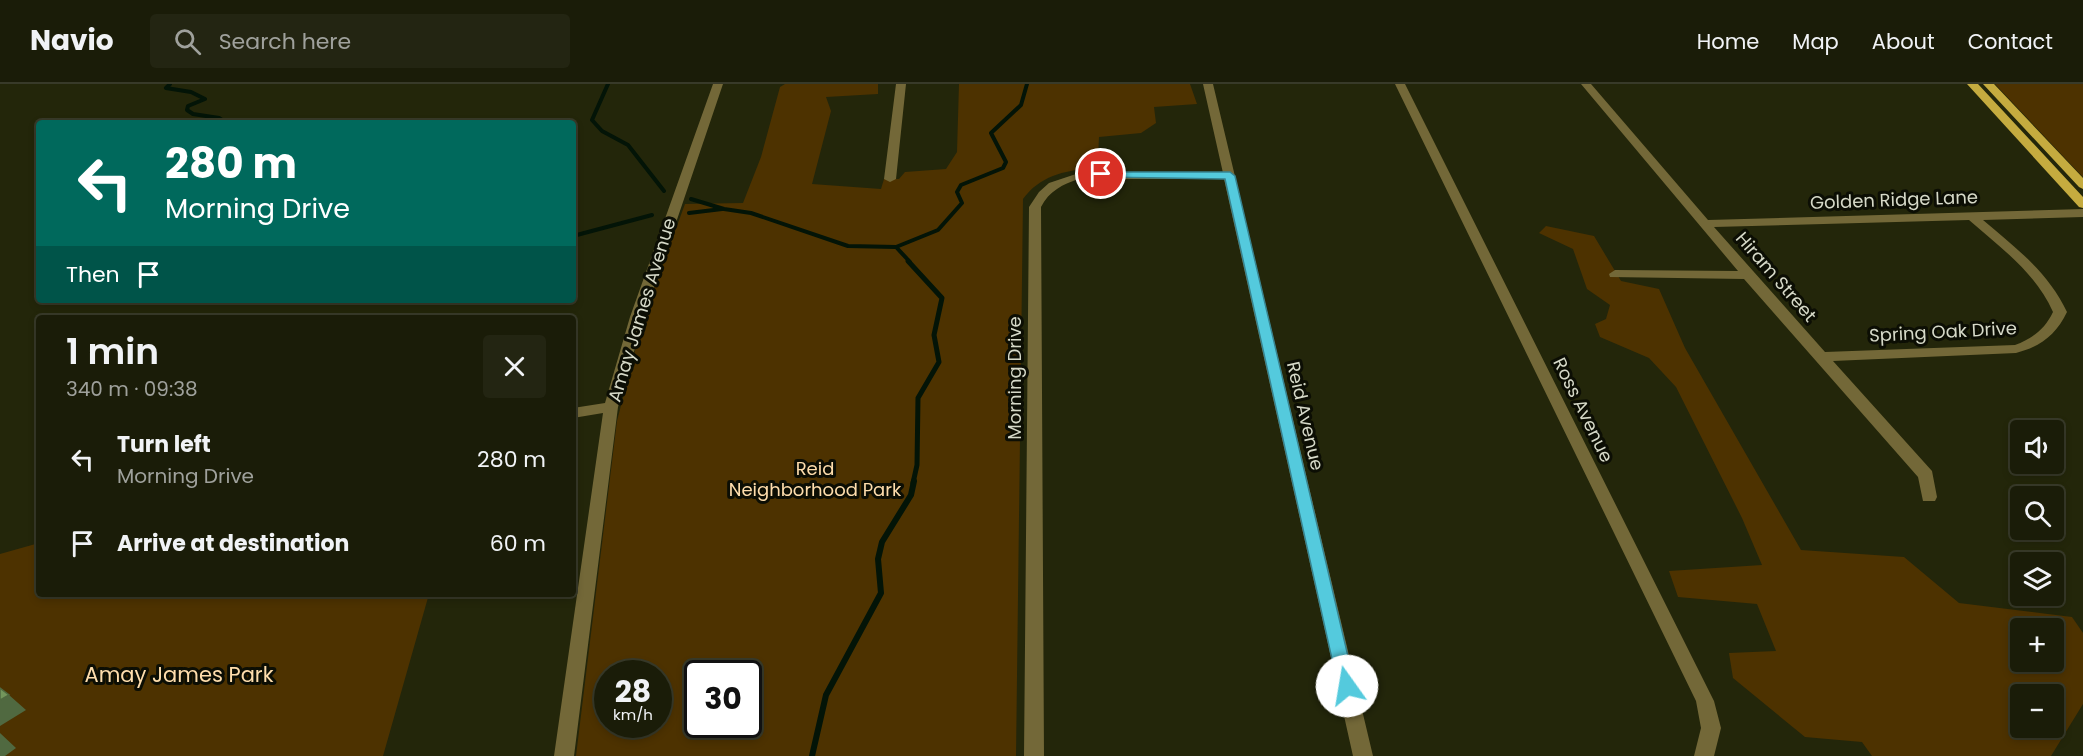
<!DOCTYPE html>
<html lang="en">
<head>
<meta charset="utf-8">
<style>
  body { margin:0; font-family:Poppins,sans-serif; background:#232512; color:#f1f3f6; height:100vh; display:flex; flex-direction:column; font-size:22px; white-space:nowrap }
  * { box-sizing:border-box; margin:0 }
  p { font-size:20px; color:#9fa19c }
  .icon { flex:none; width:33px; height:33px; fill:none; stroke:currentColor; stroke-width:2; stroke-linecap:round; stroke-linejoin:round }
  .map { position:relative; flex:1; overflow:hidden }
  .drawer { position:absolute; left:36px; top:231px; width:540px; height:282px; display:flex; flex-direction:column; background:#1a1c08; border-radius:6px; box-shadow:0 3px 9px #0003,0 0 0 2px #383a29 }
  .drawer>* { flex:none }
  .guide { position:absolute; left:36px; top:36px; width:540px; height:183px; border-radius:6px; box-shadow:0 3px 9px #0003,0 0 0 2px #383a29; background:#00695c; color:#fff; overflow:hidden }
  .buttons { position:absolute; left:2010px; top:336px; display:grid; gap:12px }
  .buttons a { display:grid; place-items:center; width:54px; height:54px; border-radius:6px; background:#1a1c08; box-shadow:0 3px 9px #0003,0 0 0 2px #383a29; font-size:30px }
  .speed { position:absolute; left:594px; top:576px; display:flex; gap:12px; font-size:30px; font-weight:700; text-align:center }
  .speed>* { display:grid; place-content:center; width:78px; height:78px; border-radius:50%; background:#1a1c08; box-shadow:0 3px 9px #0003,0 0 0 2px #383a29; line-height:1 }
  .speed small { font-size:15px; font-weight:400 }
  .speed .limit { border:3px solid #111; border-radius:9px; background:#fff; color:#111 }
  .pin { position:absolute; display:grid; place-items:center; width:51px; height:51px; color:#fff; margin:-26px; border:3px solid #fff; border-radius:50%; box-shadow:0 2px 6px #0007 }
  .me { position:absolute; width:66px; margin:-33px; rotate:347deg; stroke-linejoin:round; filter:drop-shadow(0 0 4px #0008) }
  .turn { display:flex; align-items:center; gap:21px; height:126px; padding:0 30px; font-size:27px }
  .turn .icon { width:78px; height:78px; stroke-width:2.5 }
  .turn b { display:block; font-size:42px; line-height:51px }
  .then { display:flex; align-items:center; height:57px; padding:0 30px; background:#0003; gap:12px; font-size:22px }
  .round { display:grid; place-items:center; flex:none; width:63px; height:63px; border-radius:6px; background:#232512 }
  .head { display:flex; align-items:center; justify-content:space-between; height:102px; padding:0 30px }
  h1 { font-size:36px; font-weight:600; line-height:45px }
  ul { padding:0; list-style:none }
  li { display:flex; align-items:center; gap:18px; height:84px; padding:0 30px }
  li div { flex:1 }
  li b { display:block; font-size:22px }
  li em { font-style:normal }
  header { display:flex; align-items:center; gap:36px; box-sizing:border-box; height:84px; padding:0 30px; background:#1a1c08; border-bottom:2px solid #383a29 }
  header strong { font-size:28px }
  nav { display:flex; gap:33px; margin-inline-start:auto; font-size:21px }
  .search { width:420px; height:54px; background:#232512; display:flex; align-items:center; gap:15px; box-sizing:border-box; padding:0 21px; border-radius:6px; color:#9fa19c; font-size:22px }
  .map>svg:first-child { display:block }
</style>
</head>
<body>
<header>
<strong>Navio</strong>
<div class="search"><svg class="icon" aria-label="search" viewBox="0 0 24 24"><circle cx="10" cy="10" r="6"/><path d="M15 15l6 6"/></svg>Search here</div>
<nav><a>Home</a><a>Map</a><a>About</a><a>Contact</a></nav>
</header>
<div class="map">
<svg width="2083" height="672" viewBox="0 0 2083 672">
  <rect width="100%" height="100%" fill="#23260a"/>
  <path fill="#4d3200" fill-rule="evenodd" d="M785 0H878V10L826 13 831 27 812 100 881 105 884 95H899L905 88 946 85 957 68 959 0H1190L1197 20 1154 23 1156 39 1141 49 1099 53 1098 74 1091 84C1063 87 1040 92 1023 115L1016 672H576L617 337 644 231 685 120 743 119 761 73 780 3ZM608 590H658V640H608ZM698 590H748V640H698Z
    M1995 0H2083V93L2079 89Z
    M1546 142 1594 152 1621 197 1659 205 1685 264 1801 466 1904 473 1959 519 2072 533 2083 549V620L2051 672H1872L1862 658 1805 653 1733 594 1729 569 1776 567 1757 520 1678 513 1669 487 1762 481 1742 434 1676 303 1649 274 1600 253 1595 240 1606 235 1610 221 1587 205 1573 165 1539 149ZM2020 544H2054V578H2020ZM2020 610H2054V644H2020Z
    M39 459V510H429L383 672H0V470Z"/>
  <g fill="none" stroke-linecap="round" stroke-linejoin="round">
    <path stroke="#031407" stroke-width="4" d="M170 0 166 4 191 8 205 15 188 22 187 26 193 30 219 34 222 36 220 39
      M608 0 592 36 602 47 628 61 664 107
      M691 115 724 125 751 129 848 162 896 163 938 146 962 119 957 108 961 101 1003 84 1006 78 991 49 1021 21 1027 0
      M689 129 722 125
      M573 152 652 131
      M896 163 910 178"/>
    <path stroke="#031407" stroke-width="5" d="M908 177 942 214 934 251 939 278 918 314 917 381 913 399"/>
    <path stroke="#031407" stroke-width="6" d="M812 672 826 611 881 509 878 475 882 458 911 411 914 397"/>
    <path fill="#736838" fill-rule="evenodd" d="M713 0H723L644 233 618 323 574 672H554L603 329 573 334V324L605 319 630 233Z
      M896 0H906L896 95 890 98 884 95Z
      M1203 0H1213L1373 672H1353L1224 95H1079C1063 100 1049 107 1041 123L1044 672H1024L1029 123 1039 108 1049 99 1079 89H1223Z
      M1395 0H1405L1714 617 1721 644 1714 672H1694L1701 644 1696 617Z
      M1581 0H1591L1708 136 2083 125V133L1983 136C2016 164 2048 188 2067 228 2056 251 2040 263 2016 269L1833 277 1932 387 1937 413 1935 417H1923L1918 393 1744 195 1610 193 1609 190 1615 186 1738 187ZM1969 136C2001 164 2035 188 2053 228 2045 245 2033 254 2015 261L1825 268 1714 143Z"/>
    <path fill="#c5ab3f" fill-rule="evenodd" d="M1967 0H1978L2083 113V124L2079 123Z
      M1983 0H1994L2083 94V105L2079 103Z"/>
  </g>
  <path fill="#506940" d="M9 611 26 626 0 642V616Z
    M0 649 16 664 5 672H0Z"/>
  <path fill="#73965c" stroke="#506940" stroke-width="1.5" d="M0 604 9 611 0 616Z"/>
  <path fill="#54cadd" stroke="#378390" stroke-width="1.5" d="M1098 88H1230L1235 92 1355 602 1353 608 1347 610 1341 608 1338 602 1225 95 1101 93 1098 92Z"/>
  <g text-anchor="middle" stroke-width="6" stroke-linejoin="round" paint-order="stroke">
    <g font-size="18" fill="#d6d9c8" stroke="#0c0e04">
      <text transform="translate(1894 116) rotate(-2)" y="6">Golden Ridge Lane</text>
      <text transform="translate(1776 193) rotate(49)" y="6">Hiram Street</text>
      <text transform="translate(642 226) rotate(-73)" y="6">Amay James Avenue</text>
      <text transform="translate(1943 248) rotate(-3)" y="6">Spring Oak Drive</text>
      <text transform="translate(1015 294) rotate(-90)" y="6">Morning Drive</text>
      <text transform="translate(1583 326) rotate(64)" y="6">Ross Avenue</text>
      <text transform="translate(1305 332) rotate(77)" y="6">Reid Avenue</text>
    </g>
    <g font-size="18" fill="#feddac" stroke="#0c0e04">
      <text x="815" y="391">Reid<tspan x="815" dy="21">Neighborhood Park</tspan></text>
    </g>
    <g font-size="21" fill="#feddac" stroke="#0c0e04">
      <text x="179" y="598">Amay James Park</text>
    </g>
  </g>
</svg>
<div class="buttons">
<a><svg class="icon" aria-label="sound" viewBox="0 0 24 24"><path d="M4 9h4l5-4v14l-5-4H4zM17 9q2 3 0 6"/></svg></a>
<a><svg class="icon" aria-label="search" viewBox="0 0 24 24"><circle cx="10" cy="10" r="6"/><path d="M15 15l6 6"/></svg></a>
<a><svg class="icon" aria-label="layers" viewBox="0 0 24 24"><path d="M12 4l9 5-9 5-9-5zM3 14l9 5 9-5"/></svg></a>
<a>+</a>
<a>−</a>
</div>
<div class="speed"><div>28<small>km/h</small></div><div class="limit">30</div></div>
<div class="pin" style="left:1101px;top:90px;background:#d93025"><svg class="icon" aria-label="arrive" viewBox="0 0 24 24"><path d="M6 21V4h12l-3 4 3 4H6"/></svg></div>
<svg class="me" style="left:1347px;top:602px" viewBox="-20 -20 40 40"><circle r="19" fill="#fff"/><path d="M0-13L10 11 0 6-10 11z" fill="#54cadd"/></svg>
<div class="guide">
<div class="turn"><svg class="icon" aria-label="left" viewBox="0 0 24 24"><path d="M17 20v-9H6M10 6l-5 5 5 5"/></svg><div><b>280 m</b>Morning Drive</div></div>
<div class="then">Then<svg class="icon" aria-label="arrive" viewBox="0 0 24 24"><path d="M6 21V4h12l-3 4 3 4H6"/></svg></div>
</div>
<section class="drawer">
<div class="head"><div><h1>1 min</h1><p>340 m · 09:38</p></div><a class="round"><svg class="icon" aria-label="close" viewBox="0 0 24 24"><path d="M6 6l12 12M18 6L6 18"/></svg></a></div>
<ul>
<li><svg class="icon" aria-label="left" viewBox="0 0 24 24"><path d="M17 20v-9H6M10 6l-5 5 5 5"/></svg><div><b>Turn left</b><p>Morning Drive</p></div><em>280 m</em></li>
<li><svg class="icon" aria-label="arrive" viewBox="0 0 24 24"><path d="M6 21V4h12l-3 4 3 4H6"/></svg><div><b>Arrive at destination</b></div><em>60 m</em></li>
</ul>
</section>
</div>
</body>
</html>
